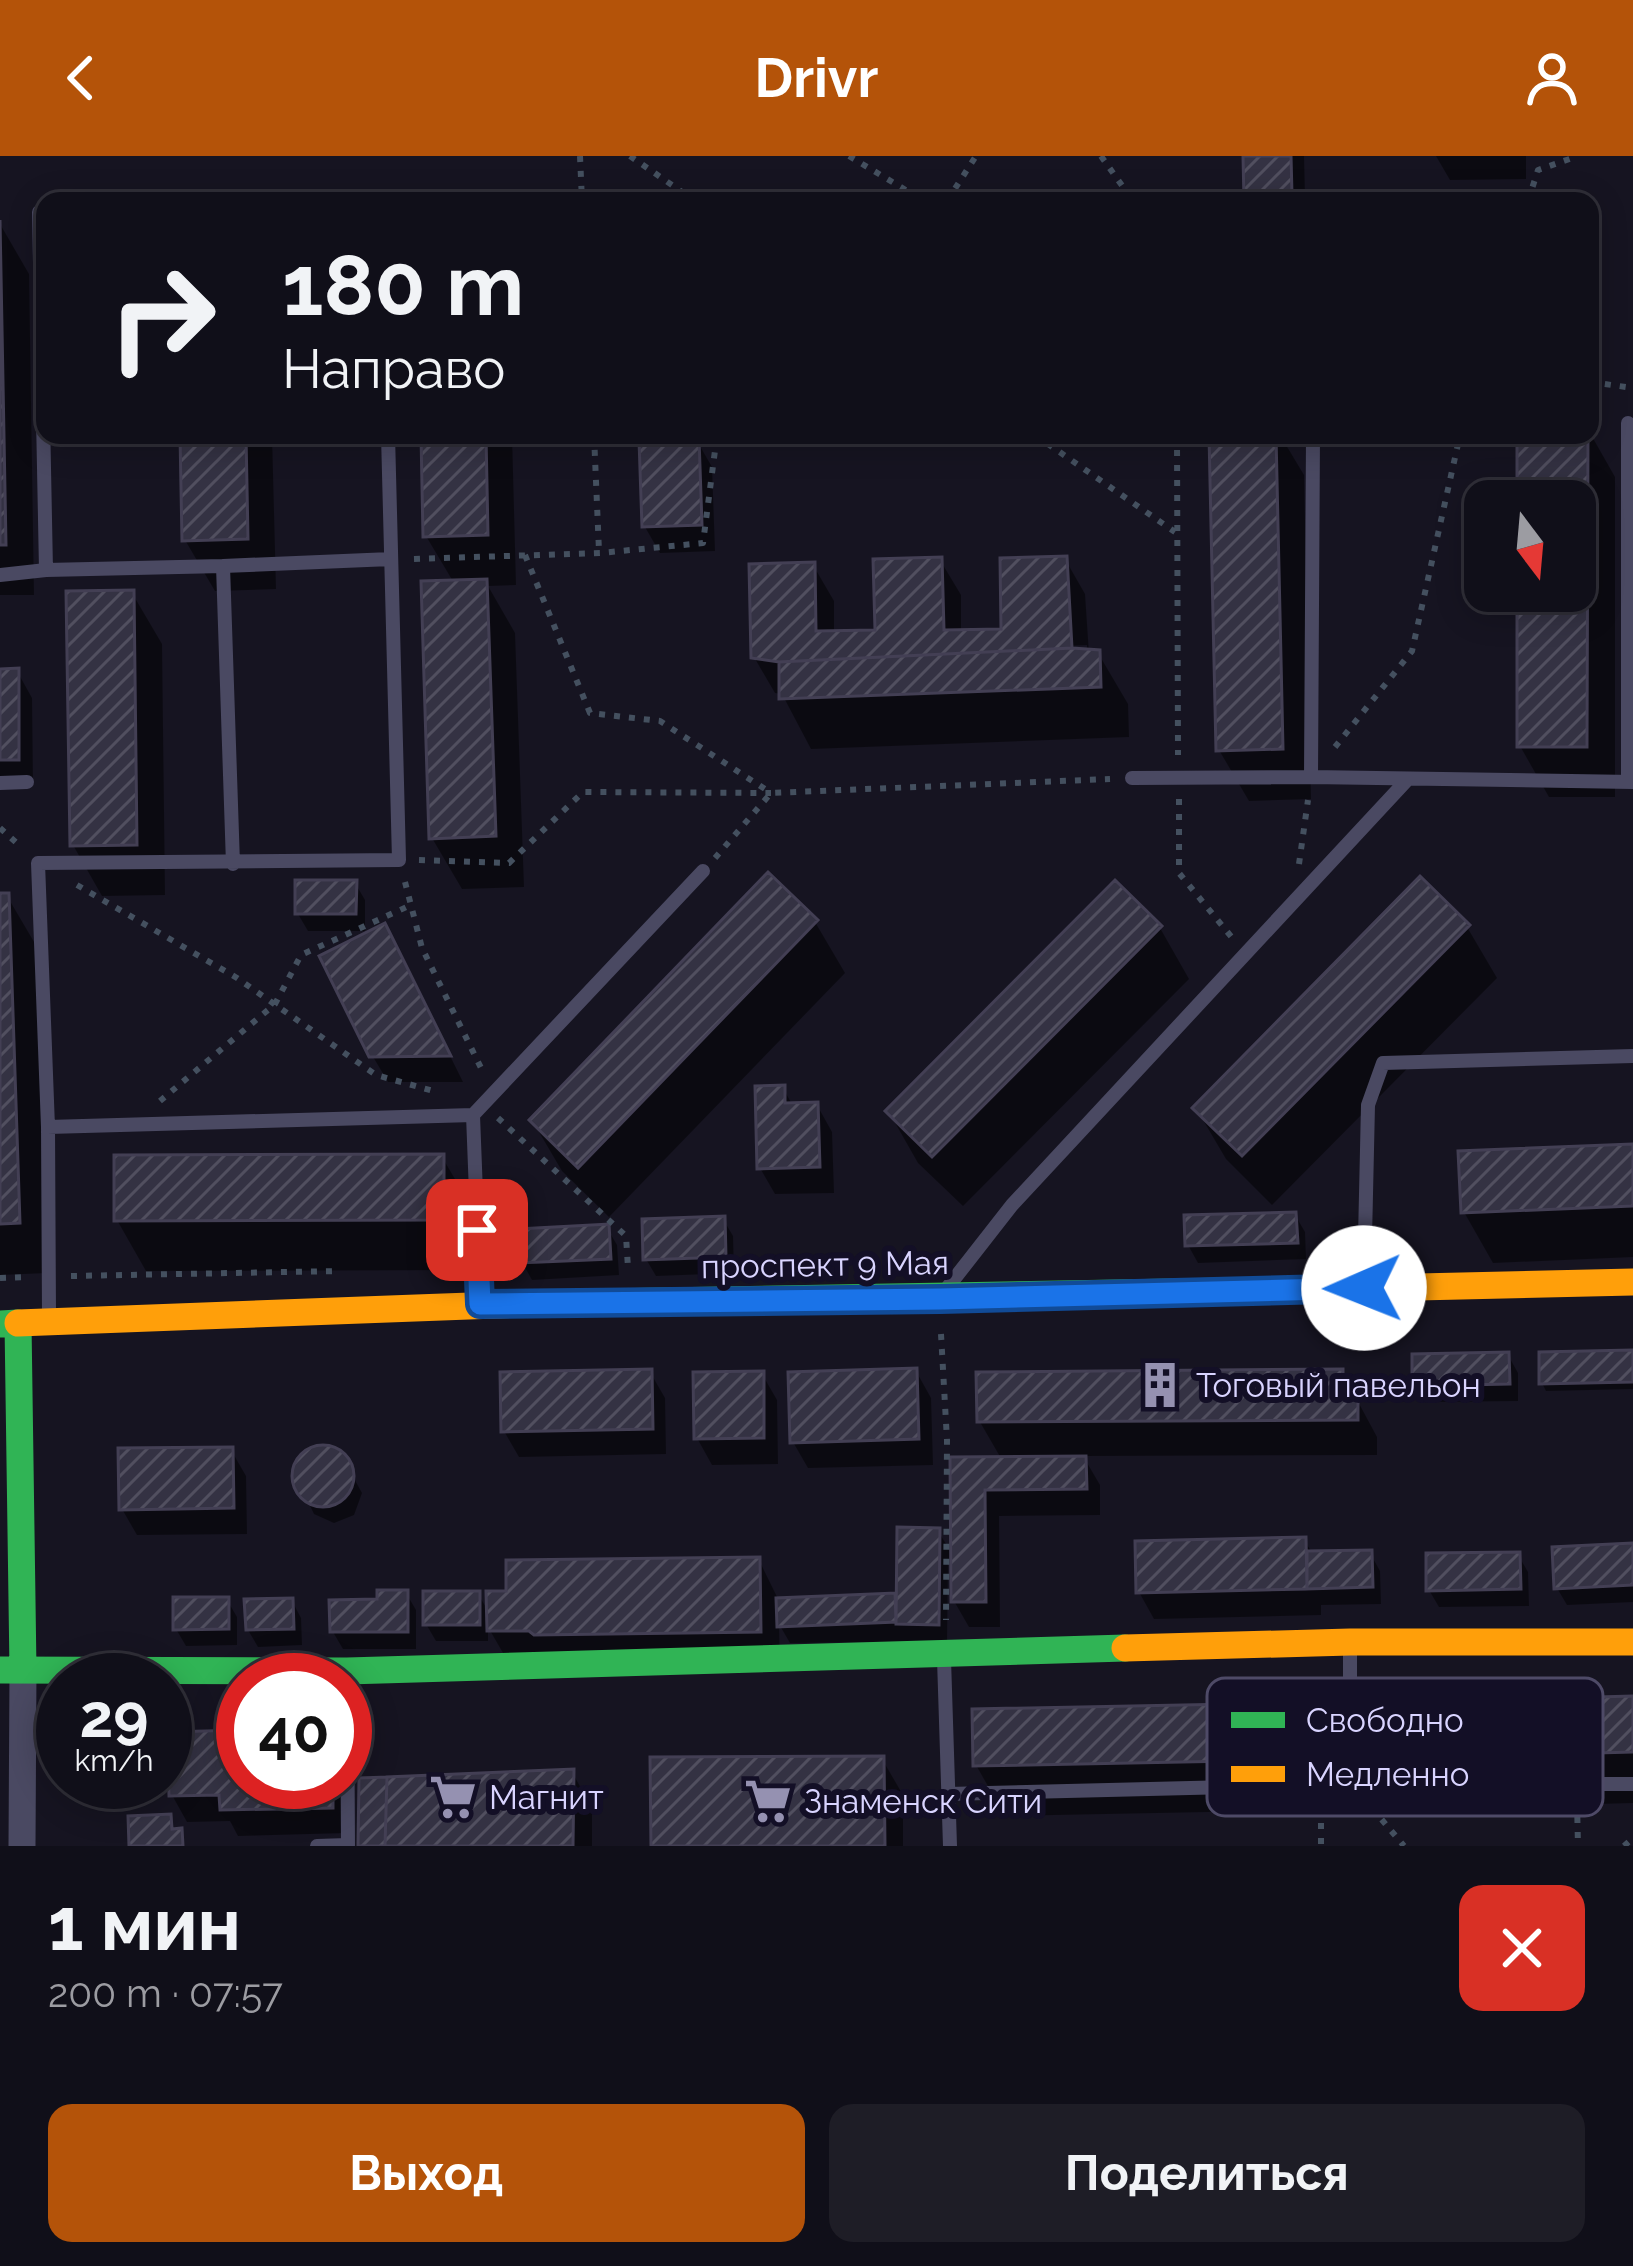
<!DOCTYPE html>
<html lang="ru">
<head>
<meta charset="utf-8">
<style>
  body { margin:0; font-family:Raleway,sans-serif; background:#1e1d26; color:#f1f3f6; height:100vh; display:flex; flex-direction:column; font-size:45px; white-space:nowrap }
  * { box-sizing:border-box; margin:0 }
  p { font-size:39px; color:#9c9ca2 }
  .icon { flex:none; width:66px; height:66px; fill:none; stroke:currentColor; stroke-width:2; stroke-linecap:round; stroke-linejoin:round }
  .map { position:relative; height:1690px; overflow:hidden }
  .details { display:flex; flex-direction:column; background:#100f19; flex:1 }
  .details>* { flex:none }
  .top-card { position:absolute; left:36px; top:36px; width:1563px; height:252px; border-radius:24px; box-shadow:0 6px 30px #0003,0 0 0 3px #302f38; background:#100f19; color:#f1f3f6; overflow:hidden }
  .needle { width:78px; rotate:164deg }
  .tools { position:absolute; left:1464px; top:324px; display:grid; gap:24px }
  .tools a { display:grid; place-items:center; width:132px; height:132px; border-radius:24px; background:#100f19; box-shadow:0 6px 30px #0003,0 0 0 3px #302f38; font-size:60px }
  .speed { position:absolute; left:36px; top:1497px; display:flex; gap:24px; font-size:60px; font-weight:700; text-align:center }
  .speed>* { display:grid; place-content:center; width:156px; height:156px; border-radius:50%; background:#100f19; box-shadow:0 6px 30px #0003,0 0 0 3px #302f38; line-height:1 }
  .speed small { font-size:30px; font-weight:400 }
  .speed .limit { border:18px solid #d22; background:#fff; color:#111 }
  .pin { position:absolute; display:grid; place-items:center; width:102px; height:102px; color:#fff; margin:-51px; border-radius:24px; box-shadow:0 6px 18px #0006 }
  .me { position:absolute; width:132px; margin:-66px; rotate:269deg; stroke-linejoin:round; filter:drop-shadow(0 0 9px #0008) }
  .turn { display:flex; align-items:center; gap:42px; height:252px; padding:0 48px; font-size:54px }
  .turn .icon { width:156px; height:156px; stroke-width:2.5 }
  .turn b { display:block; font-size:84px; line-height:102px }
  .round { display:grid; place-items:center; flex:none; width:126px; height:126px; border-radius:24px; background:#1e1d26 }
  .head { display:flex; align-items:center; justify-content:space-between; height:204px; padding:0 48px }
  h1 { font-size:72px; font-weight:700; line-height:90px }
  .cta { display:flex; gap:24px; margin-top:auto; padding:24px 48px }
  .cta a { flex:1; height:138px; border-radius:24px; background:#b45309; color:#fff; font-size:48px; font-weight:700; line-height:138px; text-align:center }
  .cta a+a { background:#1e1d26; color:#f1f3f6 }
  header { display:flex; justify-content:space-between; align-items:center; height:156px; padding:0 48px; background:#b45309; color:#fff; font-size:54px; font-weight:700 }
  .map>svg:first-child { display:block }
</style>
</head>
<body>
<header><svg class="icon" aria-label="back" viewBox="0 0 24 24"><path d="M15 5l-7 7 7 7"/></svg>Drivr<svg class="icon" aria-label="person" viewBox="0 0 24 24"><circle cx="12" cy="8" r="4"/><path d="M4 21q1-7 8-7t8 7"/></svg></header>
<div class="map">
<svg width="1633" height="1690" viewBox="0 0 1633 1690">
  <defs>
    <pattern id="building-hatch" width="6" height="6" patternUnits="userSpaceOnUse" patternTransform="scale(3)"><rect width="6" height="6" fill="#343243"/><path d="M-1 1l2-2M0 6l6-6M5 7l2-2" fill="none" stroke="#514f5f"/></pattern>
  </defs>
  <rect width="100%" height="100%" fill="#161421"/>
  <path fill="#0007" fill-rule="evenodd" d="M1246 0H1304L1305 41 1309 45H1247Z
    M1436 0H1526V23L1450 24Z
    M0 68 29 118 34 439H0Z
    M1590 277 1615 321V641H1549L1520 590V435H1575V345H1520V279Z
    M183 279H272L276 433 215 435 185 384Z
    M424 279H512L516 429 488 430 515 477 524 731 462 733 432 682 454 427 426 380Z
    M1212 279H1280L1304 319 1311 643 1249 645 1219 594Z
    M697 285 712 311 715 395 660 397 645 371Z
    M1065 403 1085 438 1089 498 1098 497 1128 548 1129 581 811 593 782 538 775 537 754 501 813 409 834 445V478L878 477 940 404 961 439V477L1004 476ZM1087 489V495L1020 492Z
    M132 437 162 488 165 739 102 740 73 689Z
    M17 515 32 542 33 630H0V516Z
    M355 727 365 744V775H308L298 758Z
    M0 740H7L37 791 47 1117 0 1119Z
    M815 766 845 817 609 1061 562 1015 532 964Z
    M1467 771 1497 822 1272 1049 1226 1003 1196 952Z
    M1160 772 1189 823 963 1050 918 1007 889 956Z
    M399 797 463 926H388L372 899Z
    M783 932 793 950 817 949 832 976 834 1037 775 1038 760 1012Z
    M1633 991V1101L1493 1107 1464 1056Z
    M442 1001 472 1052V1114L146 1115 117 1064Z
    M1295 1059 1305 1076 1306 1103 1198 1107 1188 1089Z
    M723 1063 733 1080 734 1117 656 1120 646 1103Z
    M607 1072 617 1089 619 1119 532 1124 522 1106Z
    M1633 1197V1233L1546 1235 1542 1227Z
    M1508 1199 1518 1217V1245L1425 1246 1415 1229Z
    M916 1215 931 1242 933 1309 808 1312 793 1286Z
    M650 1216 665 1242 666 1298 519 1301 504 1275Z
    M1342 1216 1377 1281V1299L1083 1300 1100 1329V1359L999 1360 1000 1471H969L954 1445V1407H948L947 1485 790 1487 779 1468 780 1511 510 1509 488 1471V1485H436L426 1468 478 1438 490 1458 759 1404 779 1445 899 1440 938 1375 954 1401 953 1304H1002L980 1266Z
    M762 1218 777 1244 778 1308 712 1309 697 1282Z
    M318 1291 341 1299 362 1337 354 1359 334 1367 314 1358 295 1318 305 1299Z
    M231 1294 246 1320 247 1378 137 1379 122 1353Z
    M1304 1384 1313 1398 1370 1397 1380 1415 1381 1448 1321 1449V1459L1154 1463 1139 1436Z
    M1633 1390V1446L1567 1449 1557 1432Z
    M1518 1399 1528 1416 1529 1450 1439 1451 1429 1434Z
    M406 1437 416 1454V1493H343L333 1476 379 1446Z
    M227 1444 237 1461V1489L186 1490 176 1473Z
    M292 1445 301 1462 302 1489 258 1491 248 1474Z
    M1633 1543V1647L1451 1652 1421 1601Z
    M1286 1550 1315 1601 1316 1654 1005 1660 976 1609Z
    M243 1577V1626H345L347 1677 238 1680 230 1665 187 1666 172 1639Z
    M882 1603 903 1639V1690H654Z
    M572 1616 592 1652V1690H361Z"/>
  <path fill="url(#building-hatch)" stroke="#433f54" stroke-width="3" d="M1243 0H1291L1292 38H1308V45H1244Z
    M0 64 6 389H0Z
    M180 279H246L248 383 182 385Z
    M421 279H486L488 379 423 381Z
    M1209 279H1276L1283 593 1216 595Z
    M1517 279H1588L1587 591H1517V435H1575V345H1517Z
    M699 282 702 369 642 371 639 284Z
    M1067 400 1072 492 779 506 751 502 749 408 815 406 816 475 875 474 873 403 942 401 944 474 1001 473 1000 402Z
    M487 423 496 680 429 683 421 425Z
    M134 434 137 689 70 690 66 435Z
    M1072 492 1100 494 1101 531 779 543V506Z
    M19 512V604H0V513Z
    M768 716 818 764 578 1012 529 964Z
    M1420 720 1470 769 1242 1000 1192 952Z
    M295 724H357L356 758H295Z
    M1115 724 1162 770 932 1001 885 955Z
    M0 737H9L20 1067 0 1068Z
    M385 767 451 900 369 901 319 800Z
    M785 929V947L818 946 820 1011 757 1013 755 930Z
    M1633 988V1050L1461 1057 1458 995Z
    M444 998V1064L114 1065V999Z
    M1296 1056 1298 1087 1185 1090 1184 1059Z
    M725 1060 726 1101 643 1104 642 1063Z
    M609 1068 611 1103 519 1107 518 1073Z
    M1633 1194V1226L1539 1228V1196Z
    M1509 1196 1510 1228 1412 1230V1198Z
    M917 1212 919 1283 790 1287 788 1216Z
    M652 1213 653 1273 501 1276 500 1216Z
    M1343 1213V1243H1358V1264L977 1266 976 1216Z
    M764 1215V1282L694 1283 693 1216Z
    M292 1320a31 31 0 1 1 62 0a31 31 0 1 1-62 0Z
    M233 1291 234 1352 119 1354 118 1292Z
    M1086 1300 1087 1333 985 1334 986 1446H951L950 1301Z
    M897 1371 940 1372 939 1469 896 1468Z
    M1306 1381 1307 1433 1136 1437 1135 1385Z
    M1633 1387V1429L1554 1433 1552 1391Z
    M1372 1394 1373 1431 1307 1433V1395Z
    M1520 1396 1521 1433 1426 1435V1397Z
    M760 1401 761 1476 534 1479 529 1475H487L486 1435H506V1404Z
    M377 1434H408V1476H330L329 1444 377 1443Z
    M423 1435H480V1469H423Z
    M895 1437 896 1466 777 1471 776 1442Z
    M173 1441H229V1473L173 1474Z
    M293 1442 294 1473 246 1474 244 1443Z
    M1633 1540V1596L1418 1602 1417 1546Z
    M1287 1547 1288 1604 973 1610 972 1553Z
    M243 1574V1626H333V1652L220 1654 219 1639 169 1640 167 1576Z
    M884 1600 885 1690H651L650 1601Z
    M574 1613 573 1690H385L387 1621Z
    M387 1621 385 1690H358L359 1622Z
    M171 1658 172 1673 182 1672 183 1690H129L128 1660Z"/>
  <g fill="none" stroke-linecap="round" stroke-linejoin="round">
    <path stroke="#44505f" stroke-width="6" stroke-dasharray="6 9" stroke-linecap="butt" d="M580 0 582 45
      M630 0 695 45
      M849 0 924 45
      M1101 0 1133 45
      M947 45 976 0
      M1528 45 1538 14 1578 0
      M1590 226 1633 232
      M594 279 599 395
      M1035 279 1175 376
      M1177 279 1178 599
      M525 399 590 557 660 565 768 635
      M414 403 600 397 703 387 717 279
      M1335 591 1412 495 1460 279
      M1179 643V717L1234 784
      M0 672 21 691
      M715 702 771 637 1110 623
      M419 704 509 707 583 636 771 637
      M1299 708 1308 644
      M405 726 422 792 484 918
      M77 729 237 822 376 919 437 936
      M160 945 275 848 301 799 411 749
      M498 962 626 1080 628 1112
      M71 1120 340 1115
      M0 1122 28 1121
      M941 1178 947 1284 946 1464
      M1577 1646 1578 1690
      M1321 1652V1690
      M1372 1652 1404 1690
      M1624 1690 1633 1682"/>
    <path stroke="#4a4962" stroke-width="14" d="M39 56 46 414
      M1628 267V626
      M1313 279 1311 621 1633 626
      M223 410 391 403
      M0 419 46 414 223 410 233 708
      M1132 622 1311 621
      M0 627 27 626
      M48 971 38 707 399 704 388 279
      M1364 1127 1368 949 1383 907 1633 900
      M944 1136 1012 1049 1407 624
      M480 1142 473 959 703 715
      M49 1159 48 971 473 959
      M944 1503 950 1690
      M1350 1628V1489
      M948 1638 1350 1628H1633
      M317 1690 348 1689 347 1521"/>
    <path stroke="#4a4962" stroke-width="27" d="M22 1690 23 1514"/>
    <path stroke="#30b455" stroke-width="27" d="M548 1147 1288 1134
      M0 1168 18 1167 23 1514
      M0 1514 347 1515 1125 1492"/>
    <path stroke="#ff9f0a" stroke-width="27" d="M1288 1134 1633 1126
      M18 1167 548 1147
      M1125 1492 1350 1486H1633"/>
  </g>
  <g fill="none" stroke-linecap="round" stroke-linejoin="round">
    <defs>
      <path id="route" d="M477 1074 480 1148 940 1143 1364 1132"/>
    </defs>
    <use href="#route" stroke="#114b97" stroke-width="30"/>
    <use href="#route" stroke="#1a73e8" stroke-width="21"/>
  </g>
  <defs>
    <symbol id="building-bare" viewBox="-9 -9 18 18"><path d="M-4-6H4V6H1V3H-1V6H-4ZM-2.5-4.3h1.7v1.8h-1.7ZM.8-4.3h1.7v1.8H.8ZM-2.5-1h1.7V.8h-1.7ZM.8-1h1.7V.8H.8Z" fill="#9591b1" stroke="#130f26" stroke-width="2.5" paint-order="stroke"/></symbol>
    <symbol id="supermarket-bare" viewBox="-9 -9 18 18"><path d="M-6-5.5h2.5l.6 2H6L4.5 2H-2.5L-4.4-4H-6ZM-1.5 3.2a1.3 1.3 0 1 0 .1 0ZM3 3.2a1.3 1.3 0 1 0 .1 0Z" fill="#9591b1" stroke="#130f26" stroke-width="2.5" paint-order="stroke"/></symbol>
  </defs>
  <g fill-rule="evenodd">
    <use href="#building-bare" x="1127" y="1196" width="66" height="66"/>
    <use href="#supermarket-bare" x="420" y="1608" width="66" height="66"/>
    <use href="#supermarket-bare" x="735" y="1612" width="66" height="66"/>
  </g>
  <g text-anchor="middle" stroke-width="12" stroke-linejoin="round" paint-order="stroke">
    <g font-size="33" fill="#d9d4ff" stroke="#130f26">
      <text transform="translate(825 1108) rotate(-1)" y="12">проспект 9 Мая</text>
    </g>
    <g font-size="33" fill="#d9d4ff" stroke="#130f26" text-anchor="start">
      <text x="1196" y="1241">Тоговый павельон</text>
      <text x="489" y="1653">Магнит</text>
      <text x="804" y="1657">Знаменск Сити</text>
    </g>
  </g>
  <rect x="1207" y="1522" width="396" height="138" rx="18" fill="#130f26" stroke="#4e4a67" stroke-width="3"/>
  <rect x="1231" y="1556" width="54" height="16" fill="#30b455"/>
  <rect x="1231" y="1610" width="54" height="16" fill="#ff9f0a"/>
  <g font-size="33" fill="#d9d4ff">
    <text x="1306" y="1576">Свободно</text>
    <text x="1306" y="1630">Медленно</text>
  </g>
</svg>
<div class="tools">
<a><svg class="needle" viewBox="-14 -14 28 28"><path d="M0-13l5 13h-10z" fill="#e53935"/><path d="M0 13l5-13h-10z" fill="#9c9ca2"/></svg></a>
</div>
<div class="speed"><div>29<small>km/h</small></div><div class="limit">40</div></div>
<div class="pin" style="left:477px;top:1074px;background:#d93025"><svg class="icon" aria-label="arrive" viewBox="0 0 24 24"><path d="M6 21V4h12l-3 4 3 4H6"/></svg></div>
<svg class="me" style="left:1364px;top:1132px" viewBox="-20 -20 40 40"><circle r="19" fill="#fff"/><path d="M0-13L10 11 0 6-10 11z" fill="#1a73e8"/></svg>
<div class="top-card">
<div class="turn"><svg class="icon" aria-label="right" viewBox="0 0 24 24"><path d="M7 20v-9h11M14 6l5 5-5 5"/></svg><div><b>180 m</b>Направо</div></div>
</div>
</div>
<section class="details">
<div class="head"><div><h1>1 мин</h1><p>200 m · 07:57</p></div><a class="round" style="background:#d93025;color:#fff"><svg class="icon" aria-label="close" viewBox="0 0 24 24"><path d="M6 6l12 12M18 6L6 18"/></svg></a></div>
<div class="cta"><a>Выход</a><a>Поделиться</a></div>
</section>
</body>
</html>
